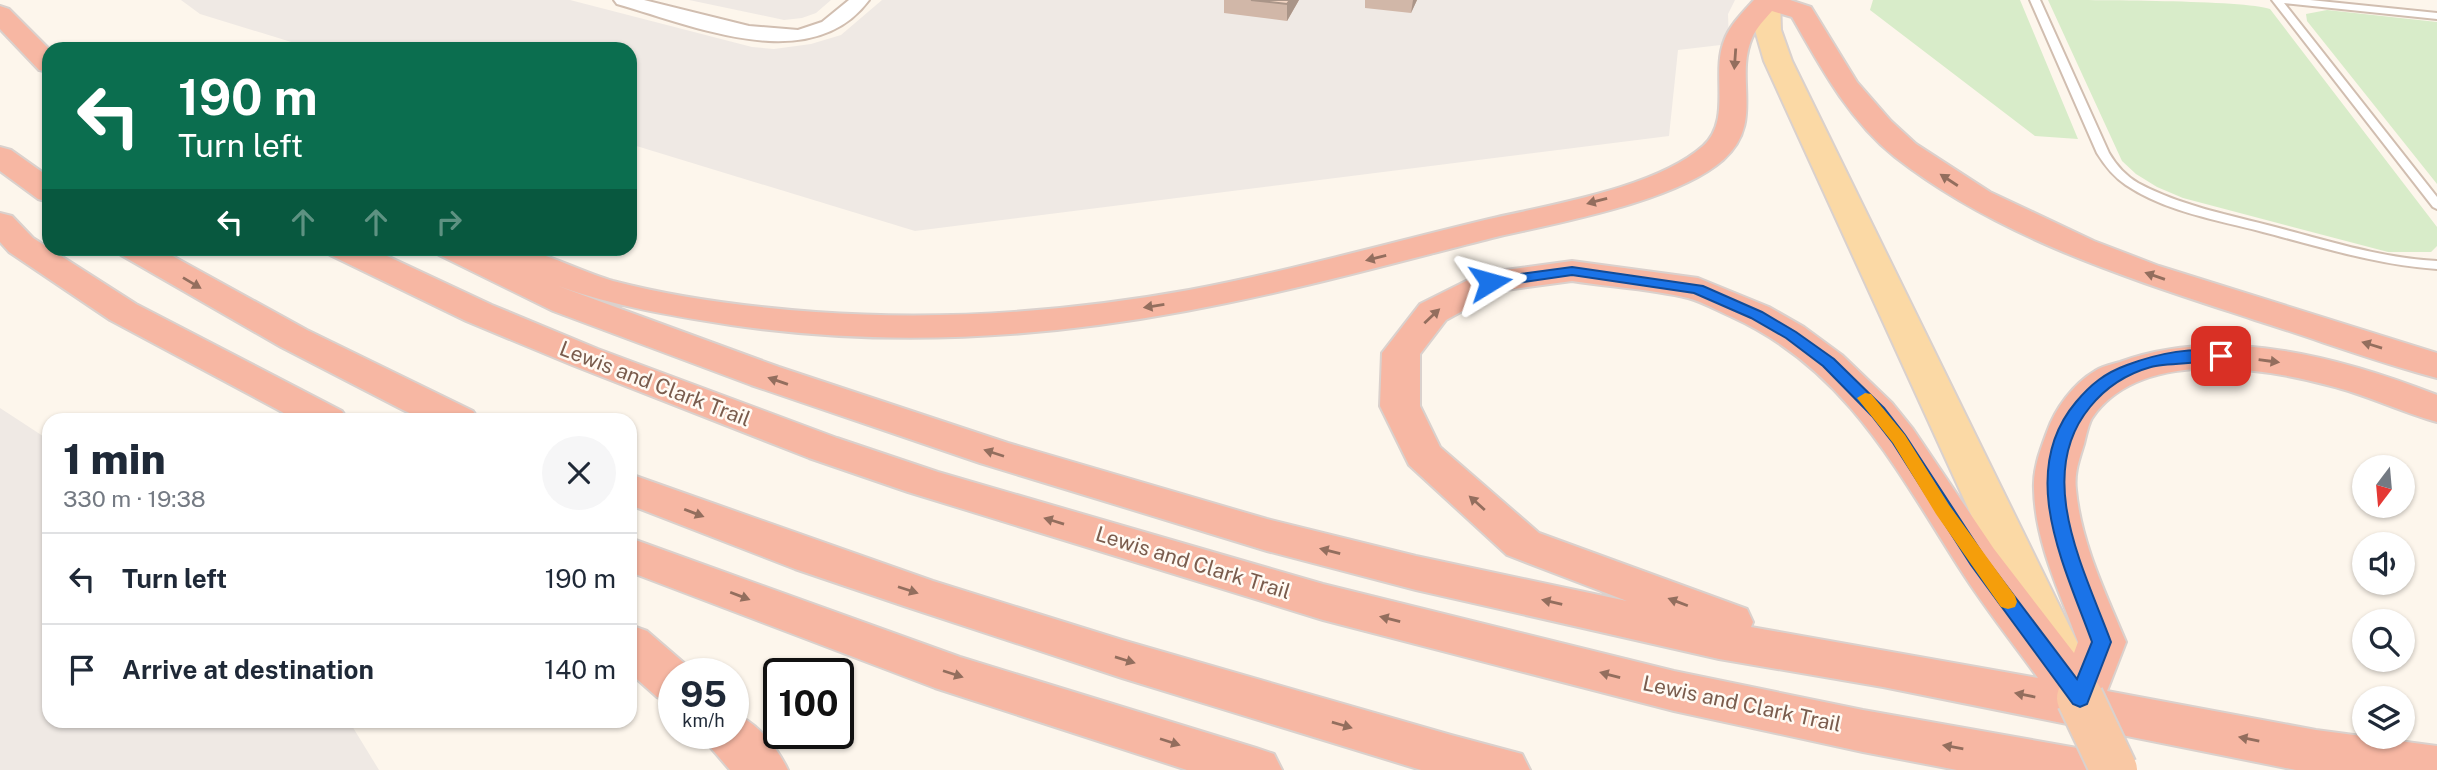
<!DOCTYPE html>
<html lang="en">
<head>
<meta charset="utf-8">
<style>
  body { margin:0; font-family:"Public Sans",sans-serif; background:#f6f6f7; color:#1f2937; height:100vh; display:flex; flex-direction:column; font-size:26px; white-space:nowrap }
  * { box-sizing:border-box; margin:0 }
  p { font-size:23px; color:#747a83 }
  .icon { flex:none; width:38px; height:38px; fill:none; stroke:currentColor; stroke-width:2; stroke-linecap:round; stroke-linejoin:round }
  .map { position:relative; flex:1; overflow:hidden }
  .details { position:absolute; left:42px; top:413px; width:595px; height:315px; display:flex; flex-direction:column; background:#fff; border-radius:21px; box-shadow:0 2px 5px #0004 }
  .details>* { flex:none }
  .guide { position:absolute; left:42px; top:42px; width:595px; height:214px; border-radius:21px; box-shadow:0 2px 5px #0004; background:#0b6e4f; color:#fff; overflow:hidden }
  .needle { width:46px; rotate:196deg }
  .controls { position:absolute; left:2352px; top:455px; display:grid; gap:14px }
  .controls a { display:grid; place-items:center; width:63px; height:63px; border-radius:50%; background:#fff; box-shadow:0 2px 5px #0004; font-size:35px }
  .speed { position:absolute; left:658px; top:658px; display:flex; gap:14px; font-size:35px; font-weight:700; text-align:center }
  .speed>* { display:grid; place-content:center; width:91px; height:91px; border-radius:50%; background:#fff; box-shadow:0 2px 5px #0004; line-height:1 }
  .speed small { font-size:18px; font-weight:400 }
  .speed .limit { border:4px solid #111; border-radius:10px; background:#fff; color:#111 }
  .pin { position:absolute; display:grid; place-items:center; width:60px; height:60px; color:#fff; margin:-30px; border-radius:14px; box-shadow:0 4px 10px #0006 }
  .me { position:absolute; width:77px; margin:-38px; rotate:82deg; stroke-linejoin:round; filter:drop-shadow(0 0 5px #0008) }
  .turn { display:flex; align-items:center; gap:24px; height:147px; padding:0 21px; font-size:32px }
  .turn .icon { width:91px; height:91px; stroke-width:2.5 }
  .turn b { display:block; font-size:49px; line-height:60px }
  .lanes { display:flex; align-items:center; height:66px; padding:0 21px; background:#0003; justify-content:center; gap:35px; direction:ltr }
  .lanes .off { opacity:.35 }
  .round { display:grid; place-items:center; flex:none; width:74px; height:74px; border-radius:37px; background:#f6f6f7 }
  .summary { display:flex; align-items:center; justify-content:space-between; height:119px; padding:0 21px }
  h1 { font-size:42px; font-weight:800; line-height:52px }
  ul { padding:0; list-style:none }
  li { display:flex; align-items:center; gap:21px; height:91px; padding:0 21px; border-top:2px solid #e0e1e3 }
  li div { flex:1 }
  li b { display:block; font-size:26px }
  li em { font-style:normal }
  .map>svg:first-child { display:block }
</style>
</head>
<body>
<div class="map">
<svg width="2437" height="770" viewBox="0 0 2437 770">
  <rect width="100%" height="100%" fill="#fdf6ec"/>
  <path fill="#efe9e4" d="M181 0H570L752 47 774 49 811 44 841 35 882 0H1735L1728 14 1729 44 1678 50 1669 136 915 231 630 144V49H314L200 14Z
    M689 0H831L816 13 802 18 784 20Z
    M0 408 49 440V721H349L379 770H0Z"/>
  <path fill="#d8ecc9" d="M1873 0H2020L2078 139 2035 136 1870 10Z
    M2048 0C2087 0 2246 0 2270 9L2437 227V246L2431 252H2388L2183 198 2157 187 2136 174 2122 161Z
    M2327 10 2437 22V184L2307 21 2306 14Z"/>
  <g fill="none" stroke-linecap="round" stroke-linejoin="round">
    <defs>
      <path id="service" d="M2030 0H2040L2109 153C2116 165 2126 176 2138 183 2181 206 2229 215 2275 227 2329 241 2381 258 2437 261V269C2377 265 2321 247 2263 232 2218 220 2166 212 2126 185 2114 177 2105 166 2097 153Z
        M2272 0H2310L2437 13V19L2284 3 2437 197V209L2433 207Z"/>
      <path id="minor" d="M614 0H644L749 26 798 30 822 22 849 0H869C811 78 692 25 617 4Z"/>
      <path id="primary" d="M1754 0H1780L1781 30 1792 61 2079 646 2072 659 2055 665 2038 659 2031 646 1764 61 1755 30Z"/>
      <path id="motorway" d="M1754 0H1790L1811 7 1857 82 1891 121 1916 144 1990 192 2094 241 2159 266 2437 353V378C2376 362 2316 339 2255 320 2131 279 2000 239 1895 157 1849 120 1821 68 1792 17L1772 11C1765 19 1756 28 1752 38 1734 80 1765 123 1723 160 1675 202 1556 223 1492 238 1390 264 1290 292 1186 311 1037 339 881 347 731 325 673 316 613 306 558 286L779 367 1008 443 1267 519 1416 556 1627 601 1507 555 1409 465 1380 406 1382 353 1420 304 1478 275 1490 272 1572 261 1698 278 1769 307 1804 327 1842 355 1892 403 1913 429 1994 549 2074 653 2078 642C2060 593 2035 542 2034 489 2033 469 2040 451 2047 432 2055 409 2073 384 2095 371 2102 366 2113 364 2120 362 2222 325 2340 357 2437 395V422C2401 412 2367 395 2331 386 2261 367 2140 348 2092 418 2088 425 2086 436 2084 444 2079 460 2074 473 2076 490 2081 543 2106 594 2126 642L2107 691 2316 730 2437 746V770H2296L1883 687 1719 659 1416 590 1267 551 980 463 751 385 553 311 439 255 434 248C461 248 497 244 523 249 553 256 582 272 613 281 678 298 748 307 816 312 940 321 1066 312 1189 290 1290 271 1389 243 1489 219 1549 205 1656 188 1703 146 1732 120 1711 74 1724 41 1729 26 1743 12 1754 0ZM1572 281C1610 287 1651 289 1688 298 1703 302 1718 311 1732 317 1846 369 1896 469 1960 569 1984 607 2012 642 2038 678L1751 627 1753 622 1747 609 1539 533 1440 447 1420 406V354L1446 320 1499 291Z
        M0 6 9 9 49 49V72L39 70 0 29Z
        M0 147 11 150 49 177V202L38 199 0 171Z
        M0 213 12 216 33 238 136 304 342 411 348 420H297L110 320 9 252 0 242Z
        M116 248H158L307 330 473 411 479 420H425L403 410 281 347 121 255Z
        M325 248H370L492 305 598 349 837 438 938 472 1323 584 1674 671 1863 710 2077 748 2095 754 2103 770H1957L1863 752 1674 711 1323 620 908 492 809 458 572 365 466 321 330 255Z
        M630 474 933 581 1122 640 1451 735 1522 754 1530 770H1421L1122 678 904 606 795 569 630 505Z
        M630 538 960 657 1256 748 1274 754 1282 770H1187L935 688 630 572Z
        M630 625 647 631 691 669 694 674H674V703L657 697 630 673Z
        M733 713C757 722 777 747 788 770H730L711 748 704 733H733Z"/>
    </defs>
    <use href="#service" stroke="#d1beb0" stroke-width="4"/>
    <use href="#minor" stroke="#d1beb0" stroke-width="4"/>
    <use href="#primary" stroke="#dad1cd" stroke-width="4"/>
    <use href="#motorway" stroke="#dad1cd" stroke-width="4"/>
    <use href="#service" fill="#fff" fill-rule="evenodd"/>
    <use href="#minor" fill="#fff" fill-rule="evenodd"/>
    <use href="#primary" fill="#fbd9a5" fill-rule="evenodd"/>
    <use href="#motorway" fill="#f7b7a3" fill-rule="evenodd"/>
    <defs>
      <path id="trunk-bridge" d="M2080 698 2114 770"/>
    </defs>
    <use href="#trunk-bridge" stroke="#dad1cd" stroke-width="50" stroke-linecap="butt"/>
    <use href="#trunk-bridge" stroke="#f9c8a4" stroke-width="46"/>
  </g>
  <path fill="#d1b7a8" d="M1224 0H1299L1287 21 1224 13Z
    M1365 0H1417L1411 13 1365 8Z"/>
  <path fill="#aa9588" d="M1290 0H1299L1287 21V4Z
    M1413 0H1417L1411 13Z"/>
  <path fill="#f3d5c3" stroke="#aa9588" stroke-width="2" d="M1251 0H1290L1287 4Z"/>
  <defs><path id="oneway-solid" d="M-6-.8H1V-3.2L6.5 0L1 3.2V.8H-6Z" transform="scale(1.75)"/></defs>
  <g fill="#936e5e">
    <use href="#oneway-solid" transform="translate(1735 59) rotate(94)"/>
    <use href="#oneway-solid" transform="translate(1949 180) rotate(-147)"/>
    <use href="#oneway-solid" transform="translate(1597 201) rotate(165)"/>
    <use href="#oneway-solid" transform="translate(1376 258) rotate(166)"/>
    <use href="#oneway-solid" transform="translate(2155 276) rotate(-161)"/>
    <use href="#oneway-solid" transform="translate(192 283) rotate(31)"/>
    <use href="#oneway-solid" transform="translate(1154 306) rotate(171)"/>
    <use href="#oneway-solid" transform="translate(1432 316) rotate(-43)"/>
    <use href="#oneway-solid" transform="translate(2372 345) rotate(-163)"/>
    <use href="#oneway-solid" transform="translate(2269 361) rotate(8)"/>
    <use href="#oneway-solid" transform="translate(778 381) rotate(-161)"/>
    <use href="#oneway-solid" transform="translate(994 453) rotate(-162)"/>
    <use href="#oneway-solid" transform="translate(1477 503) rotate(-138)"/>
    <use href="#oneway-solid" transform="translate(694 513) rotate(21)"/>
    <use href="#oneway-solid" transform="translate(1054 521) rotate(-163)"/>
    <use href="#oneway-solid" transform="translate(1330 551) rotate(-166)"/>
    <use href="#oneway-solid" transform="translate(908 590) rotate(18)"/>
    <use href="#oneway-solid" transform="translate(740 596) rotate(21)"/>
    <use href="#oneway-solid" transform="translate(1552 602) rotate(-167)"/>
    <use href="#oneway-solid" transform="translate(1678 602) rotate(-159)"/>
    <use href="#oneway-solid" transform="translate(1390 619) rotate(-166)"/>
    <use href="#oneway-solid" transform="translate(1125 660) rotate(17)"/>
    <use href="#oneway-solid" transform="translate(953 674) rotate(18)"/>
    <use href="#oneway-solid" transform="translate(1610 675) rotate(-165)"/>
    <use href="#oneway-solid" transform="translate(2025 695) rotate(-169)"/>
    <use href="#oneway-solid" transform="translate(1342 725) rotate(16)"/>
    <use href="#oneway-solid" transform="translate(2249 739) rotate(-169)"/>
    <use href="#oneway-solid" transform="translate(1170 742) rotate(18)"/>
    <use href="#oneway-solid" transform="translate(1953 747) rotate(-170)"/>
  </g>
  <path fill="#1a73e8" stroke="#114b97" stroke-width="2" d="M1572 267 1703 286 1762 312 1796 332 1834 359 1884 408 1905 435 1984 556 2077 679 2092 642C2065 567 2016 473 2076 402 2091 384 2105 373 2127 365 2156 354 2196 345 2226 353L2228 356C2222 364 2167 362 2151 367 2126 374 2106 387 2090 407 2033 476 2085 571 2111 642L2087 704 2080 707 2073 704 1971 565 1893 443 1872 416 1823 366 1786 338 1751 318 1694 293 1572 275 1490 287 1483 282 1490 278Z"/>
  <path fill="#f59e0b" d="M1865 393 1871 394 1905 435 1949 505 2015 596 2017 602 2015 607 2008 609 2001 607 1936 514 1893 443 1857 398Z"/>
  <g text-anchor="middle" stroke-width="5" stroke-linejoin="round" paint-order="stroke">
    <g font-size="21" fill="#7a5c4d" stroke="#fffaf3">
      <text transform="translate(655 384) rotate(21)" y="7">Lewis and Clark Trail</text>
      <text transform="translate(1193 563) rotate(17)" y="7">Lewis and Clark Trail</text>
      <text transform="translate(1742 704) rotate(12)" y="7">Lewis and Clark Trail</text>
    </g>
  </g>
</svg>
<div class="controls">
<a><svg class="needle" viewBox="-14 -14 28 28"><path d="M0-13l5 13h-10z" fill="#e53935"/><path d="M0 13l5-13h-10z" fill="#747a83"/></svg></a>
<a><svg class="icon" aria-label="sound" viewBox="0 0 24 24"><path d="M4 9h4l5-4v14l-5-4H4zM17 9q2 3 0 6"/></svg></a>
<a><svg class="icon" aria-label="search" viewBox="0 0 24 24"><circle cx="10" cy="10" r="6"/><path d="M15 15l6 6"/></svg></a>
<a><svg class="icon" aria-label="layers" viewBox="0 0 24 24"><path d="M12 4l9 5-9 5-9-5zM3 14l9 5 9-5"/></svg></a>
</div>
<div class="speed"><div>95<small>km/h</small></div><div class="limit">100</div></div>
<div class="pin" style="left:2221px;top:356px;background:#d93025"><svg class="icon" aria-label="arrive" viewBox="0 0 24 24"><path d="M6 21V4h12l-3 4 3 4H6"/></svg></div>
<svg class="me" style="left:1490px;top:282px" viewBox="-20 -20 40 40"><path d="M0-17L14 15 0 8-14 15z" fill="#1a73e8" stroke="#fff" stroke-width="4"/></svg>
<div class="guide">
<div class="turn"><svg class="icon" aria-label="left" viewBox="0 0 24 24"><path d="M17 20v-9H6M10 6l-5 5 5 5"/></svg><div><b>190 m</b>Turn left</div></div>
<div class="lanes"><svg class="icon" aria-label="left" viewBox="0 0 24 24"><path d="M17 20v-9H6M10 6l-5 5 5 5"/></svg><svg class="icon off" aria-label="ahead" viewBox="0 0 24 24"><path d="M12 20V5M6 11l6-6 6 6"/></svg><svg class="icon off" aria-label="ahead" viewBox="0 0 24 24"><path d="M12 20V5M6 11l6-6 6 6"/></svg><svg class="icon off" aria-label="right" viewBox="0 0 24 24"><path d="M7 20v-9h11M14 6l5 5-5 5"/></svg></div>
</div>
<section class="details">
<div class="summary"><div><h1>1 min</h1><p>330 m · 19:38</p></div><a class="round"><svg class="icon" aria-label="close" viewBox="0 0 24 24"><path d="M6 6l12 12M18 6L6 18"/></svg></a></div>
<ul>
<li><svg class="icon" aria-label="left" viewBox="0 0 24 24"><path d="M17 20v-9H6M10 6l-5 5 5 5"/></svg><div><b>Turn left</b></div><em>190 m</em></li>
<li><svg class="icon" aria-label="arrive" viewBox="0 0 24 24"><path d="M6 21V4h12l-3 4 3 4H6"/></svg><div><b>Arrive at destination</b></div><em>140 m</em></li>
</ul>
</section>
</div>
</body>
</html>
